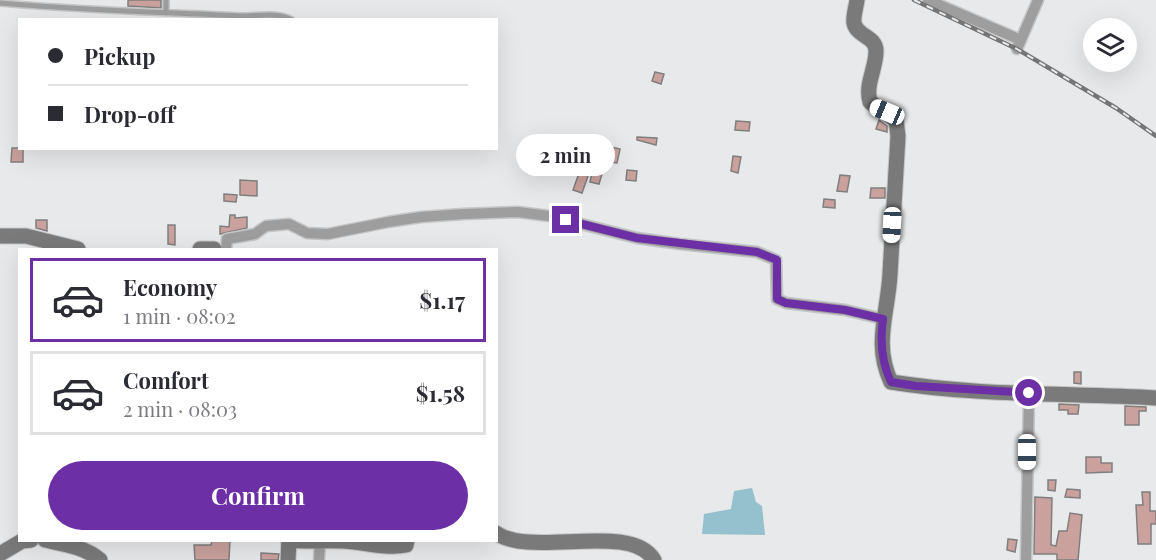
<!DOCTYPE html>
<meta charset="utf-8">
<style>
body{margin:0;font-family:"Playfair Display",serif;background:#f2f2f3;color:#2b2b33;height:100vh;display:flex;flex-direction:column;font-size:22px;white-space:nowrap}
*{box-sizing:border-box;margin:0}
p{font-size:20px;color:#7c7c81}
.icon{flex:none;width:33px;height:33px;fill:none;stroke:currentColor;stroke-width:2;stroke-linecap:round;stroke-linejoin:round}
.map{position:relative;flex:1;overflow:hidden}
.side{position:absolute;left:18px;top:248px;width:480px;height:294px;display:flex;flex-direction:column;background:#fff;border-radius:0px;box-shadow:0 6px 24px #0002}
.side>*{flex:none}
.banner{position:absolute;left:18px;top:18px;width:480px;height:132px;border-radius:0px;box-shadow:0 6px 24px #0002;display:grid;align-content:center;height:132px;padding:0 30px;background:#fff}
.controls{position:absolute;left:1083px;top:18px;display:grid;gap:12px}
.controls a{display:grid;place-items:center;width:54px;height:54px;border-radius:50%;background:#fff;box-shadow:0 6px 24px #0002;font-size:30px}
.end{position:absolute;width:27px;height:27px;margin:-14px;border:8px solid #6c2fa5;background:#fff;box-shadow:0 0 0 3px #fff}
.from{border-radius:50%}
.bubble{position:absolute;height:42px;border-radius:21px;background:#fff;box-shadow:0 6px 24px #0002;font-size:20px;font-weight:700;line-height:42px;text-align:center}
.car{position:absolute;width:18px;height:36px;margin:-18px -9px;border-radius:8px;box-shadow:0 0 4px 2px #0007;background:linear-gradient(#fff 24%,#345 0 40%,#fff 0 76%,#345 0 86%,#fff 0)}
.banner b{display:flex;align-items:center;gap:21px;height:57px;font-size:22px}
.banner b+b{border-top:2px solid #e1e1e2}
.banner i{width:15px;height:15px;background:#2b2b33}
ul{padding:10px 0 0;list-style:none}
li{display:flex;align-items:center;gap:18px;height:84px;margin:0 12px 9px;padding:0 18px;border:3px solid #e1e1e2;border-radius:0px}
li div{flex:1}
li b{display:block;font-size:22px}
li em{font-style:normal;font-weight:700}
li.on{border-color:#6c2fa5}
li>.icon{width:54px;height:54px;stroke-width:1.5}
.primary-button{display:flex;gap:12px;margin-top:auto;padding:12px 30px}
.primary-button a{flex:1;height:69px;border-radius:36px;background:#6c2fa5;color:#fff;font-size:24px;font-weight:700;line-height:69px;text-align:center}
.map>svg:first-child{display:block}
</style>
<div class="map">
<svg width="1156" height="560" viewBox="0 0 1156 560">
<rect width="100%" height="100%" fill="#e8e9ea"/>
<path fill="#95c0cd" d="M752 488 756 502 762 506 765 535 702 534 704 514 731 509 734 491Z"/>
<path fill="#caa19d" stroke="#807f7f" stroke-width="1.5" d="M128 0H161V8L128 6Z
M655 72 664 74 661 84 652 81Z
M879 120 887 126V132L876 129Z
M736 121 750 122 749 131 735 130Z
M637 137 657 138 656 145 637 140Z
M603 145 620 149 617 163 608 162 607 168 604 167 599 184 590 182 596 155 601 156Z
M12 148H23V162H11Z
M733 156 741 157 738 173 731 171Z
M627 170 637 171 636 181 626 180Z
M579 173 588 176 582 193 573 190Z
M840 175 850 176 847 192 837 191Z
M240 180 257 181V196L240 195Z
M871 188H885V198H870Z
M224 194 237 195 236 202 224 201Z
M824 199 835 200V208L823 207Z
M230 215H235V218L247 217V228L220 234V226L229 227Z
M36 220H47V231L36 228Z
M168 225H175V245L168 244Z
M1074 372H1081V384L1074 383Z
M1059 404 1079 405 1078 414H1068V410H1059Z
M1125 406 1146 407V411H1139V425H1125Z
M1086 457H1101V463H1112V472L1086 473Z
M1048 480H1056L1055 491 1048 490Z
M1067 489 1080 490V498L1065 497Z
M1142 492H1150V511H1156V524H1151V544H1138L1136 505H1143Z
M1035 497 1052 498 1051 545 1056 546 1059 531H1067L1070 513 1082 515 1078 560H1057V554H1034Z
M1008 539 1017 540 1015 552 1007 550Z
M212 540H230L229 560H195L194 545H211Z
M261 553 279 554 278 560H261Z"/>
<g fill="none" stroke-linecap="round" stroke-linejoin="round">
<g stroke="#c5c6c7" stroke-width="8">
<path id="lane" d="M0 3C79 10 159 12 238 16 255 17 277 11 292 20
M166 13V0"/>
</g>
<g stroke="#c5c6c7" stroke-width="13">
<path id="street" d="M928 0 1021 40
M1017 49 1038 0
M226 249 227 239 255 234 266 226 289 224 307 233 328 234 388 222 421 217 464 214 518 212 549 216 637 238 680 244 757 252 776 260 777 299 786 303 845 310 883 319
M319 560 320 541
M1026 560 1029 393"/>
</g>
<g stroke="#c5c6c7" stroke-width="17">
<path id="secondary" d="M857 0C856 8 853 16 854 23 857 37 876 36 876 51 876 69 865 84 870 102L896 120 898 136C895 182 893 228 890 274 888 313 873 344 891 382 978 396 1068 393 1156 398
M0 236H26L78 249
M200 249H214
M496 533C531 558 631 521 654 560
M45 540C64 544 85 547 100 560
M290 540C308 542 325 540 343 541 364 542 386 549 406 545L407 540
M0 554 22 541 31 540
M288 560 289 540"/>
</g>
<use href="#lane" stroke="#9e9e9e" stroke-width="5"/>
<use href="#street" stroke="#9e9e9e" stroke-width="10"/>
<use href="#secondary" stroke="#7b7a7a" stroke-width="15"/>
<g stroke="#757576" stroke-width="4.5">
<path id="rail" d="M914 0 1017 49 1116 108 1156 136"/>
</g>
<use href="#rail" stroke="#e8e9ea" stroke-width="2" stroke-dasharray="7" stroke-linecap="butt"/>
</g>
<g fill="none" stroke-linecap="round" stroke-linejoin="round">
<path stroke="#6c2fa5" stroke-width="8" d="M566 220 637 238 757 252 777 260V299L786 303 845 310 883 319C880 340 882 363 891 382L916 386 1029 393"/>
</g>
</svg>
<div class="controls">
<a><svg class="icon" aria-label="layers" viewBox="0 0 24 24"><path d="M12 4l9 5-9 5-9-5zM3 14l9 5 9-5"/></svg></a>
</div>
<i class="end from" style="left:1029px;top:393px"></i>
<i class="end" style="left:566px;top:220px"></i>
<div class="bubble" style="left:516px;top:134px;width:99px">2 min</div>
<i class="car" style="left:887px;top:112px;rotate:293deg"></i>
<i class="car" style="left:892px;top:225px;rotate:183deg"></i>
<i class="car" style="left:1027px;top:452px;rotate:180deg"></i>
<div class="banner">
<b><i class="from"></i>Pickup</b>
<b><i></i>Drop-off</b>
</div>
<section class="side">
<ul>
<li class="on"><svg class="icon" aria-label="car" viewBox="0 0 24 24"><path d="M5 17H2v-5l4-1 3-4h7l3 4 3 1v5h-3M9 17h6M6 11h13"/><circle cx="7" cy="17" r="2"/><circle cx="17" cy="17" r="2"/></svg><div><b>Economy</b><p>1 min · 08:02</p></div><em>$1.17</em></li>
<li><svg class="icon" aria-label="car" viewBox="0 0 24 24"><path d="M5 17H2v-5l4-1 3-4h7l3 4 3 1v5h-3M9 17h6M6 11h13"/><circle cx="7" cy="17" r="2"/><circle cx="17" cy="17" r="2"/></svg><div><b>Comfort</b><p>2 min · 08:03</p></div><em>$1.58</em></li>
</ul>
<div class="primary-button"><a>Confirm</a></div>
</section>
</div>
